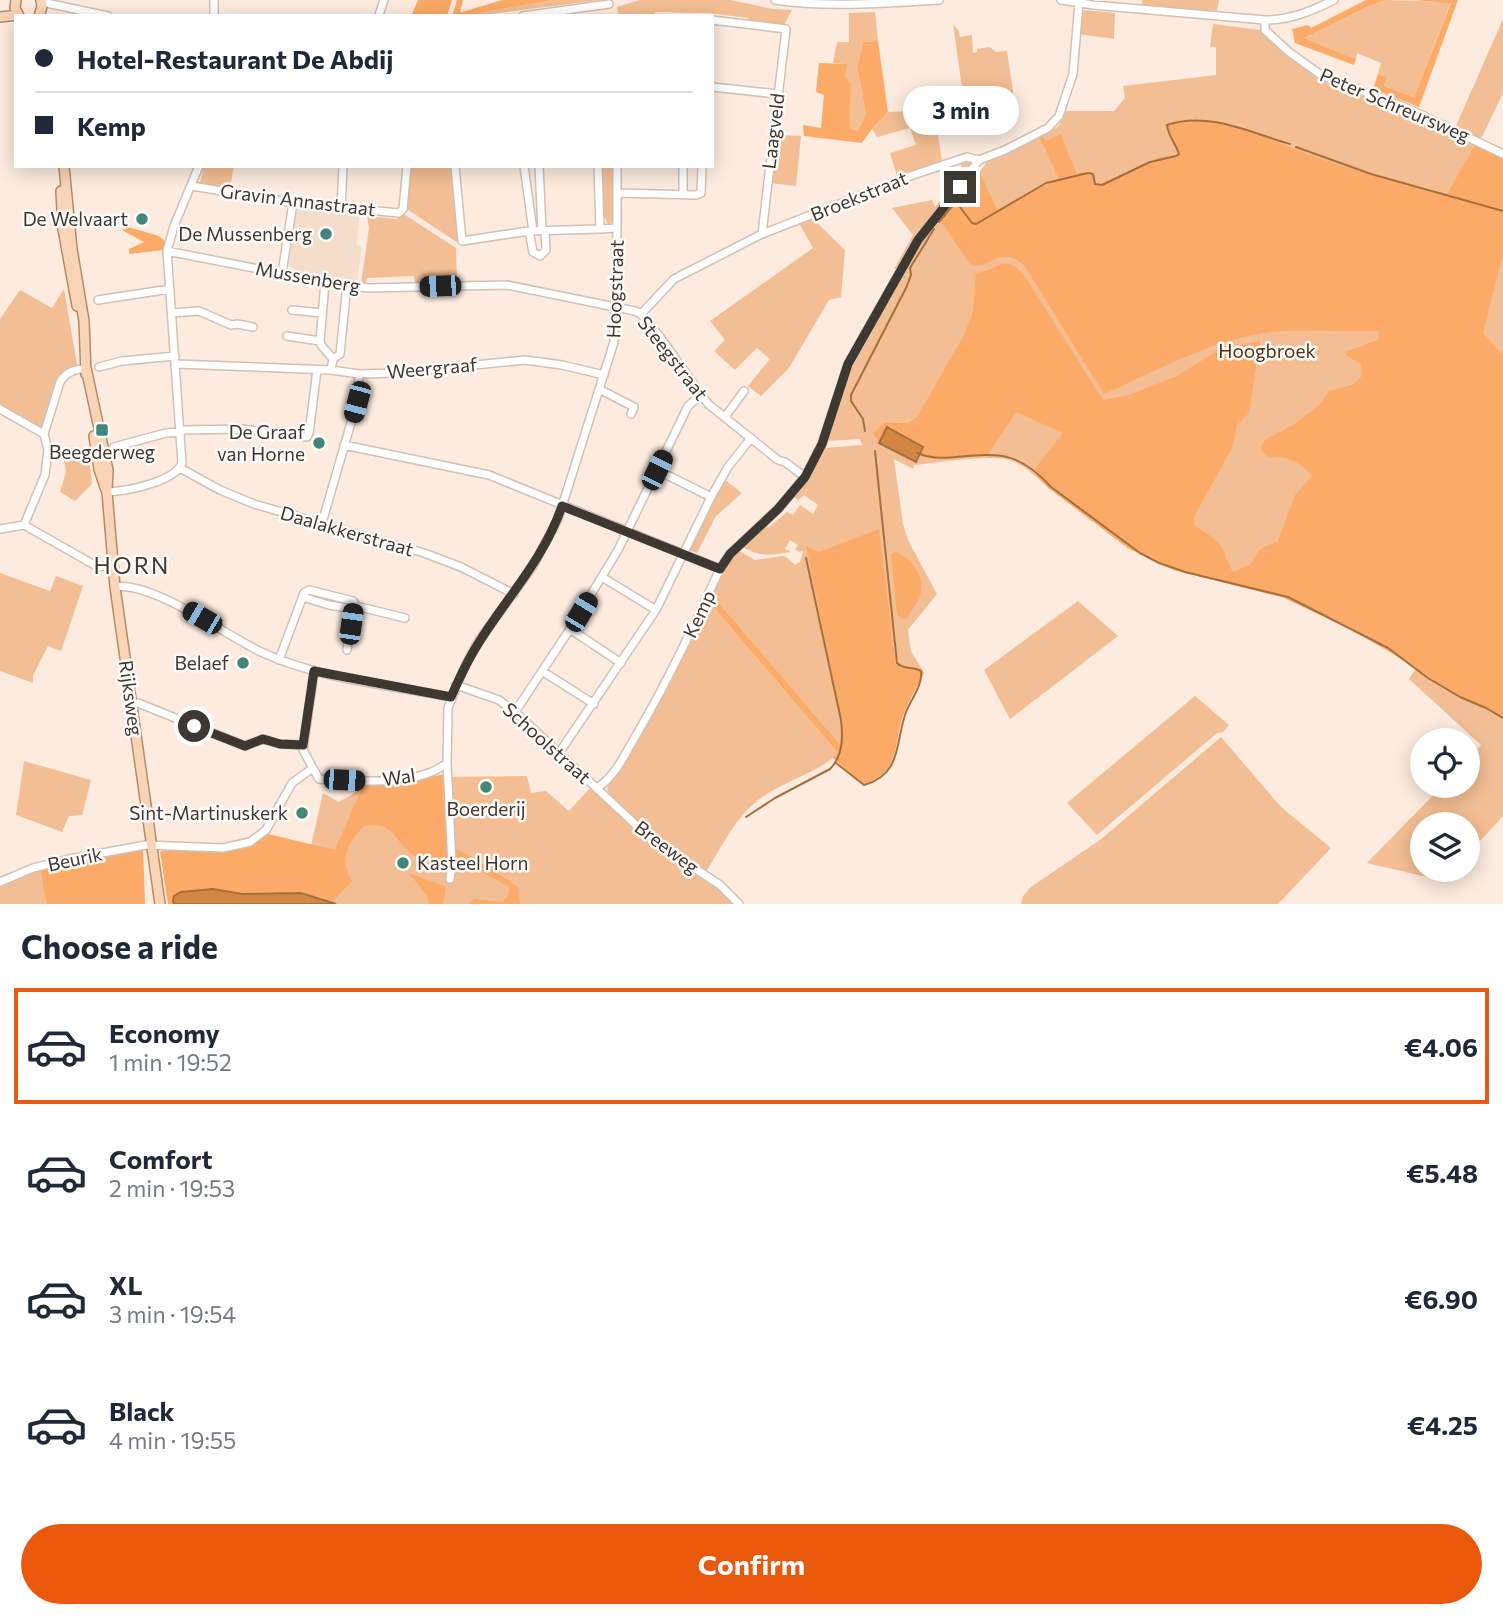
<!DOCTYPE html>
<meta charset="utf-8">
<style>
body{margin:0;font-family:Commissioner,sans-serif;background:#f2f2f3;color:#1f2937;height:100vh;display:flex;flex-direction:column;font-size:26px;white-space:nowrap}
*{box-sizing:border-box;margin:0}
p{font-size:23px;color:#747a83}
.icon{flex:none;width:38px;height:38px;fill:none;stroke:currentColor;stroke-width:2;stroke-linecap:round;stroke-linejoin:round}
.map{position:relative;height:904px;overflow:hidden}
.side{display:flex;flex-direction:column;background:#fff;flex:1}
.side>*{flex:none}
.top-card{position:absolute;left:14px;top:14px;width:700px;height:154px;border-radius:0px;box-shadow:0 4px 18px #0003;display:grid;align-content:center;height:154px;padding:0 21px;background:#fff}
.tools{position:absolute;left:1410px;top:728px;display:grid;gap:14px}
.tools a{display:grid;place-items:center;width:70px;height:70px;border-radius:50%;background:#fff;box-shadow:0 4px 18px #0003;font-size:35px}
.end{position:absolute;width:32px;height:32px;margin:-16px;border:9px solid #3e3833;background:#fff;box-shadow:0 0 0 4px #fff}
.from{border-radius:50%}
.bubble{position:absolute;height:49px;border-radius:24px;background:#fff;box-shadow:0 4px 18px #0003;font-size:23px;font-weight:700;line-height:49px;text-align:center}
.car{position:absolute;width:21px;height:42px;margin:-21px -10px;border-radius:9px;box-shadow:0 0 5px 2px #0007;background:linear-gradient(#222 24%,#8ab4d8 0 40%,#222 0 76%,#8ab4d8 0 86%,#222 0)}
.top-card b{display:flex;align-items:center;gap:24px;height:66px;font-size:26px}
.top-card b+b{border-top:2px solid #e0e1e3}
.top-card i{width:18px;height:18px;background:#1f2937}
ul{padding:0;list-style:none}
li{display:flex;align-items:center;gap:21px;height:116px;margin:0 14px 10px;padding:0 7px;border:4px solid transparent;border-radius:0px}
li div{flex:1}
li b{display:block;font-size:26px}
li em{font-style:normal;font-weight:700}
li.selected{border-color:#ea580c}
li>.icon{width:63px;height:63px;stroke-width:1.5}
h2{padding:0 21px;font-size:32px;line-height:84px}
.primary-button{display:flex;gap:14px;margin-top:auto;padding:14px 21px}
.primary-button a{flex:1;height:80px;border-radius:42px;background:#ea580c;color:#fff;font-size:28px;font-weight:700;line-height:80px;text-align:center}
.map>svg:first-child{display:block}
</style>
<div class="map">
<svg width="1503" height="904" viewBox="0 0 1503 904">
<rect width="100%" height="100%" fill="#fcebde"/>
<path fill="#f5ddcb" d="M299 208 360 215 356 245 362 247 357 282 299 273 289 265 296 212Z"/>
<path fill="#f3be93" d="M553 0H600L476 16 479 13Z
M640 0H730L773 9 792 10 784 25 750 21 748 18 708 13 656 12 653 15 619 16 617 7Z
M1142 0H1219L1217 11 1142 5Z
M1386 0 1451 2 1414 97 1384 86 1387 77 1378 74 1381 63 1357 53 1356 59 1304 38 1369 6Z
M1084 10 1115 13 1114 39 1079 34Z
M875 12 878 41 863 42 857 67 866 114 858 131 850 128 851 85 845 77 846 64 833 63 837 42H849V13Z
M1503 19V93L1481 139 1456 126Z
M953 24 959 31 960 37 972 35 973 53 977 52V49L990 47 996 52 1007 51 1015 105 965 109Z
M1213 24 1260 30 1303 65 1409 110 1503 158V816L1468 854V824H1423V870H1454L1444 881 1367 863 1442 786H1468V758L1481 745 1409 679 1416 668 1350 629 1048 487C1037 478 1026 466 1012 461 991 453 939 463 914 465L913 469 894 459 903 524 908 540 937 594 908 630 911 651 924 673 863 784 833 758C811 775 783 782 761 798 736 816 722 846 706 872L667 848 609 795 607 788C649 729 680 667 709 602L838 753 841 747 712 595 725 567 738 550 755 560 782 556 786 557 795 565 800 562 803 551 799 552 795 549 798 545 790 540 785 549 791 552C769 555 761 558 741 546L765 525 769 527 787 512 793 515 800 505 813 514 818 505 804 495 798 500 794 497 805 483 824 448 862 445 860 439 827 441 847 377 920 244 988 161 1058 127 1066 111H1114L1125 98 1123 86 1216 75V47H1210Z
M934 110 942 161 897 176 890 153 916 145 910 128 877 137 872 129 888 112Z
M776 135 801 136 796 186 770 183Z
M960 161H968L972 167 897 270 894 269 913 235 892 208 932 200 935 207 964 172 960 163 939 170Z
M204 166H234L230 188 200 183Z
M411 166H453L460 239 458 243 407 209Z
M602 166H614V221L608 225 604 215Z
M405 215 456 248 457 282H415L414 276 367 278 365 284H361L369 228 367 216 397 219Z
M812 218 845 250 841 297 829 300 789 368 761 396 748 386 770 359 757 348 735 370 714 351 725 340 710 321 813 248 799 223Z
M64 289 77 365 68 371 43 426 40 427 0 406V319L20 290 52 308Z
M88 450 92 484 75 501 60 492 66 472 64 459 76 458V451Z
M724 479 742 493 716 516 697 553 689 550 688 546Z
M0 573 50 591 56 576 83 586 61 651 48 646 33 675V683L0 671Z
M1078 601 1118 636 1010 719 984 670Z
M1195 696 1229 725 1223 732 1217 733 1097 835 1067 803Z
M1221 737 1281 807 1331 848 1278 904H1021L1023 896 1031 887 1100 840Z
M24 761 91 780 82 815 69 816 62 832 16 815Z
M527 776 531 793 546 791 569 811 591 787 654 846 717 887 735 904H170L311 846 323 793 339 802 361 789 336 852 366 789 442 777Z
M40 869 46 904H0V885Z"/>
<path fill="#fbab67" d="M418 0H452L447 16H411Z
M457 0H463L460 12H462L502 0H553L479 13 476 16H452Z
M1366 0H1386L1369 6 1304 38 1356 59 1354 65 1295 43 1292 29 1308 25 1311 28Z
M1412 0H1458L1419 107 1373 89 1378 74 1387 77 1384 86 1414 97 1451 3Z
M878 41 888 112 872 129 862 143 804 136 803 125 821 128 824 95 816 92 819 63 847 64 845 77 851 84 850 128 858 131 866 114 857 67 863 42Z
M1200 120C1236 122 1264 137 1297 150 1345 169 1397 182 1446 196L1476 143 1503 157V254L1483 333 1503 355V720L1489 710 1460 698 1397 655 1350 629 1285 598 1174 570 1129 549 1047 487 1033 471 1063 433 1016 412 987 456 931 459 919 455 923 446 888 428 879 443 873 433 884 423H908L917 417 964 335 973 312 976 273C997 271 1005 252 1024 275L1103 400 1129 395 1177 376 1220 349 1260 341 1249 413 1237 425 1233 446 1194 517 1195 526C1203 531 1214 537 1220 545 1227 553 1226 565 1234 572L1251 564 1260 549 1278 541 1295 495 1312 476C1305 467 1296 460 1284 458 1272 456 1267 460 1260 448L1266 439 1295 424 1320 404 1329 391 1352 385 1362 376 1361 364 1347 356 1345 352 1378 340 1379 331C1343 333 1307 328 1271 332 1212 339 1157 371 1104 394L1024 265C996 243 992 271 970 264L940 220 979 170 997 210 1032 191 1059 179 1039 136 1042 135 1046 141 1061 134 1076 173 1089 172 1093 175 1096 184 1099 185 1160 157 1179 155 1167 125Z
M128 227 159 236 166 242 164 250 129 254V249L144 242 122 230Z
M879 529 895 662 900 668H921L924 673C917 686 910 699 904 713 893 742 902 773 863 784L833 758 838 753 709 602 712 595 841 746 842 724 806 546 819 552Z
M895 552C911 557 924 575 921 592 920 600 911 610 907 618L901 619 897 614 891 554Z
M445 774 448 872C437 866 423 862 413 855 392 840 397 821 364 826 347 843 339 859 352 881L332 902 319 897 271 892 242 894 230 891 173 901 174 904H168L160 852 164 850C200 851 238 858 268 834L335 850 361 789 369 784 399 783Z
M143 848 145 904H46L40 869Z
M455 849 476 859 518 887 520 904H469L474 899 503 902 508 895 509 887 455 857Z
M409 873 446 887 443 904H429L427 896Z"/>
<path fill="#d38642" stroke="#a66f3e" stroke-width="2" d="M887 427 923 447 916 462 879 443Z
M213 889 242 894 301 893 336 904H174L173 901 174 896 181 892Z"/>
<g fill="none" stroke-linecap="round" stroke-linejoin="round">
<path stroke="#a66f3e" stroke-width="2" d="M1296 147 1371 174 1503 211
M939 222 954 204 957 203 972 223 976 224 1046 183 1088 173 1093 174 1095 184 1102 185 1150 162 1176 156 1179 154C1176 144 1168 136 1167 125 1209 111 1251 133 1290 144
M865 431 863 419 851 401V395L906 288 911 275 910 268 934 229
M917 453C931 459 941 458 956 457 1001 453 1019 452 1051 487L1140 553 1159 563 1185 572 1288 597 1388 648 1428 678 1460 697 1486 708 1503 718
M836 763 864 785C903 774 895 741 906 712 911 699 923 685 921 671 914 666 903 670 897 663L875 451
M746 817 775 798 830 769C843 756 843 737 841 720L806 558"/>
<g stroke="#d1c1b4" stroke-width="10">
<path id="minor" d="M775 0C829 8 885 3 939 0
M1061 0 1093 5 1265 20C1291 20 1311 11 1334 0
M42 2 108 16
M379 15 384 0
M214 16V0
M523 16 609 4
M712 20 786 29 762 234
M1265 20V30L1289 52 1321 75 1409 109 1503 154
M712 87 777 94
M455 166 462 241 529 231 600 229
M524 166 533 231
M539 166 542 230
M598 166 600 229 617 228V166
M192 186 293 203 399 213 403 209 407 166
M617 193 696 195 701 193 702 166
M683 194V166
M341 209 343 166
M529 231 533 252 540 256 546 250 545 230
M167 251 325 282 368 288 507 285 635 311 641 314 660 337 708 404 778 460 785 462 805 477
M282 273 293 203
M325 282 320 341 321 345 333 359 331 370
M98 300 170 289
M292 310 322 313
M172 313 199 311 231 325 237 324 253 327
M641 314 674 279 762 234 913 175 967 157 979 160 1005 150 1048 128 1059 116 1073 74 1079 3
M287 336 320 341
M333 359 340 354 347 285
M176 364 331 370 359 374 395 373 525 360 562 365 604 375
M99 367 122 361 175 356
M599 389 634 407 631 414
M0 409 44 434
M725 417 744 391
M181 430 241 429 307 437 309 433 317 370
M344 445 489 475 720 569
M114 447 166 433 181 432
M180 468 220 490 254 504 424 553 461 567 514 594
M657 470 711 497
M107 492C127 491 175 482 182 463L167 251 174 226 199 166
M322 523 357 402 359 374
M24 525 45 475 48 450 44 434 60 382C67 371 74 370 86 368
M0 529 24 525 98 567 113 565
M602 577 656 610
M115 587C150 580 226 635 259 651 319 679 387 685 451 697
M303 597 329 605 353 609 356 606 405 618
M570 629 621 663
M347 650 353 609
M279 660 304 593 309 590 353 601 356 606
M314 671 303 750 319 779C356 781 417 787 447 763
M542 671 594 704
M456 685 499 700 515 712 652 840 720 885 739 904
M131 704 138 703 245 746 263 739 280 744 303 745
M515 712 570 629 618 550 688 406 701 395
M559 753 656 610 711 497 728 467 751 438
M597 788C616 776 626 752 638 732 669 679 694 625 720 569L730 554 778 509 805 477 822 444 848 364 918 240 979 160
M450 879 452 864 447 763 448 708 464 668 478 642 533 566 558 519 614 342 617 228
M0 882 33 868 69 859 146 845 223 848 250 842 266 830 292 783 313 768"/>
</g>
<g stroke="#b58b68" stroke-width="12">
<path id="major" d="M16 0 15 8 19 16
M39 16 42 7 41 0
M0 17 18 15
M64 166 72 249 84 321 86 374
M61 191 63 229 77 306
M86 368 108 470 107 492 115 587 160 904
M94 436 99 469 106 490"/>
</g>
<use href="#minor" stroke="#fff" stroke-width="7"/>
<use href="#major" stroke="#f9d4b6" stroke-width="9"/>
</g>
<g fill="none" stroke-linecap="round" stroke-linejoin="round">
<path stroke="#3e3833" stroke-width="9" d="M194 726 245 746 263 739 280 744 303 745 314 671 451 697C459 679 467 661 478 644 507 597 544 559 562 506L720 569 730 554 778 509 805 477 822 444 848 364 918 240 960 187"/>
</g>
<g fill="#41867b" stroke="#fefbf8" stroke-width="2.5">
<circle cx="142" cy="219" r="7"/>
<circle cx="326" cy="234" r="7"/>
<rect x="95" y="423" width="14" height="14" rx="3.5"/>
<circle cx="319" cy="443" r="7"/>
<circle cx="243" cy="663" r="7"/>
<circle cx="486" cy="787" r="7"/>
<circle cx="302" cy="813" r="7"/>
<circle cx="403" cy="863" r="7"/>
</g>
<g text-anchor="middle" stroke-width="5" stroke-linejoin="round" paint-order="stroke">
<g font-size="19" fill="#3e3833" stroke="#fefbf8">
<text transform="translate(1395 105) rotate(23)" y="7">Peter Schreursweg</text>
<text transform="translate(773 131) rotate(-83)" y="7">Laagveld</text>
<text transform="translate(859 196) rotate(-22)" y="7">Broekstraat</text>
<text transform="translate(298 200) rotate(7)" y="7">Gravin Annastraat</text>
<text transform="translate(308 277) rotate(10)" y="7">Mussenberg</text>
<text transform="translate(615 289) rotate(-88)" y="7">Hoogstraat</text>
<text transform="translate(673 358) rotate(52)" y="7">Steegstraat</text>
<text transform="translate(432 368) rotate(-5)" y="7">Weergraaf</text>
<text transform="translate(347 531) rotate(16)" y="7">Daalakkerstraat</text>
<text transform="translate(699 614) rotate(-65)" y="7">Kemp</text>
<text transform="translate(131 698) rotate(82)" y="7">Rijksweg</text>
<text transform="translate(547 743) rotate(42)" y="7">Schoolstraat</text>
<text transform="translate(399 777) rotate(-8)" y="7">Wal</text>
<text transform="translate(667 847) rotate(37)" y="7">Breeweg</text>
<text transform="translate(75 859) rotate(-12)" y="7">Beurik</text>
</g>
<g font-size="19" fill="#3e3833" stroke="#fefbf8" text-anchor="end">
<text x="128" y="226">De Welvaart</text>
<text x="312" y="241">De Mussenberg</text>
<text x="305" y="439">De Graaf<tspan x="305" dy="22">van Horne</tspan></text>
<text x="102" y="459" text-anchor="middle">Beegderweg</text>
<text x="229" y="670">Belaef</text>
<text x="486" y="816" text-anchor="middle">Boerderij</text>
<text x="288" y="820">Sint-Martinuskerk</text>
<text x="417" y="870" text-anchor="start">Kasteel Horn</text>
</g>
<g font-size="19" fill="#503014" stroke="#fefbf8">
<text x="1267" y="358">Hoogbroek</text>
</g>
<g font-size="23" letter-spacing="2" fill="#3e3833" stroke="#fefbf8">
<text x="132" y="574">HORN</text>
</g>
</g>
</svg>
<div class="tools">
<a><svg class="icon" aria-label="locate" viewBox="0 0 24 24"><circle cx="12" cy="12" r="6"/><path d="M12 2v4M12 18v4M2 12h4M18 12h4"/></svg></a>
<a><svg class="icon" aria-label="layers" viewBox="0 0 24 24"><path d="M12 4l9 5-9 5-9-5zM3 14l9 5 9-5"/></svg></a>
</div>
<i class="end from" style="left:194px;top:726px"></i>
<i class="end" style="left:960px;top:187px"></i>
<div class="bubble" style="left:903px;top:86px;width:116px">3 min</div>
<i class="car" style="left:440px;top:286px;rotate:268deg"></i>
<i class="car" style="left:357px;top:402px;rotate:195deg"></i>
<i class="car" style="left:657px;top:470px;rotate:26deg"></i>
<i class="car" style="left:581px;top:612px;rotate:31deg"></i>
<i class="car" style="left:202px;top:618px;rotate:300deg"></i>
<i class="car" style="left:351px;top:624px;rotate:8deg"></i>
<i class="car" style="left:344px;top:780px;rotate:93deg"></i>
<div class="top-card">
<b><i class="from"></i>Hotel-Restaurant De Abdij</b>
<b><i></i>Kemp</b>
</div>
</div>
<section class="side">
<h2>Choose a ride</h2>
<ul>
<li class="selected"><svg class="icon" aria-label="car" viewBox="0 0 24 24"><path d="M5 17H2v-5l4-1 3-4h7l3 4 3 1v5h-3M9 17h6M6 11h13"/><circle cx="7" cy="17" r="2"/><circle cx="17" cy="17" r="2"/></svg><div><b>Economy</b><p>1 min · 19:52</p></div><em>€4.06</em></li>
<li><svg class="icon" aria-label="car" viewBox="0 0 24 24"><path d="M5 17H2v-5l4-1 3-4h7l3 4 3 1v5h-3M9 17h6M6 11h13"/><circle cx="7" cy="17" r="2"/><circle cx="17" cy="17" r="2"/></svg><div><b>Comfort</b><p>2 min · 19:53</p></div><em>€5.48</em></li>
<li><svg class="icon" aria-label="car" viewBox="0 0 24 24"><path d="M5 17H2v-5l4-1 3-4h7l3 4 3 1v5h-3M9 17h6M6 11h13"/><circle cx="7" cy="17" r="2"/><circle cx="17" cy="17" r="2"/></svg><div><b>XL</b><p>3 min · 19:54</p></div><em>€6.90</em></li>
<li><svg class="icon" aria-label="car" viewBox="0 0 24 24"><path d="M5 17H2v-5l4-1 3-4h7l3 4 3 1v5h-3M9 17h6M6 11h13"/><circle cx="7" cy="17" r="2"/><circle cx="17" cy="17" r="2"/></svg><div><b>Black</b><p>4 min · 19:55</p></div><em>€4.25</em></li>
</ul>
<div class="primary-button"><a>Confirm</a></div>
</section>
